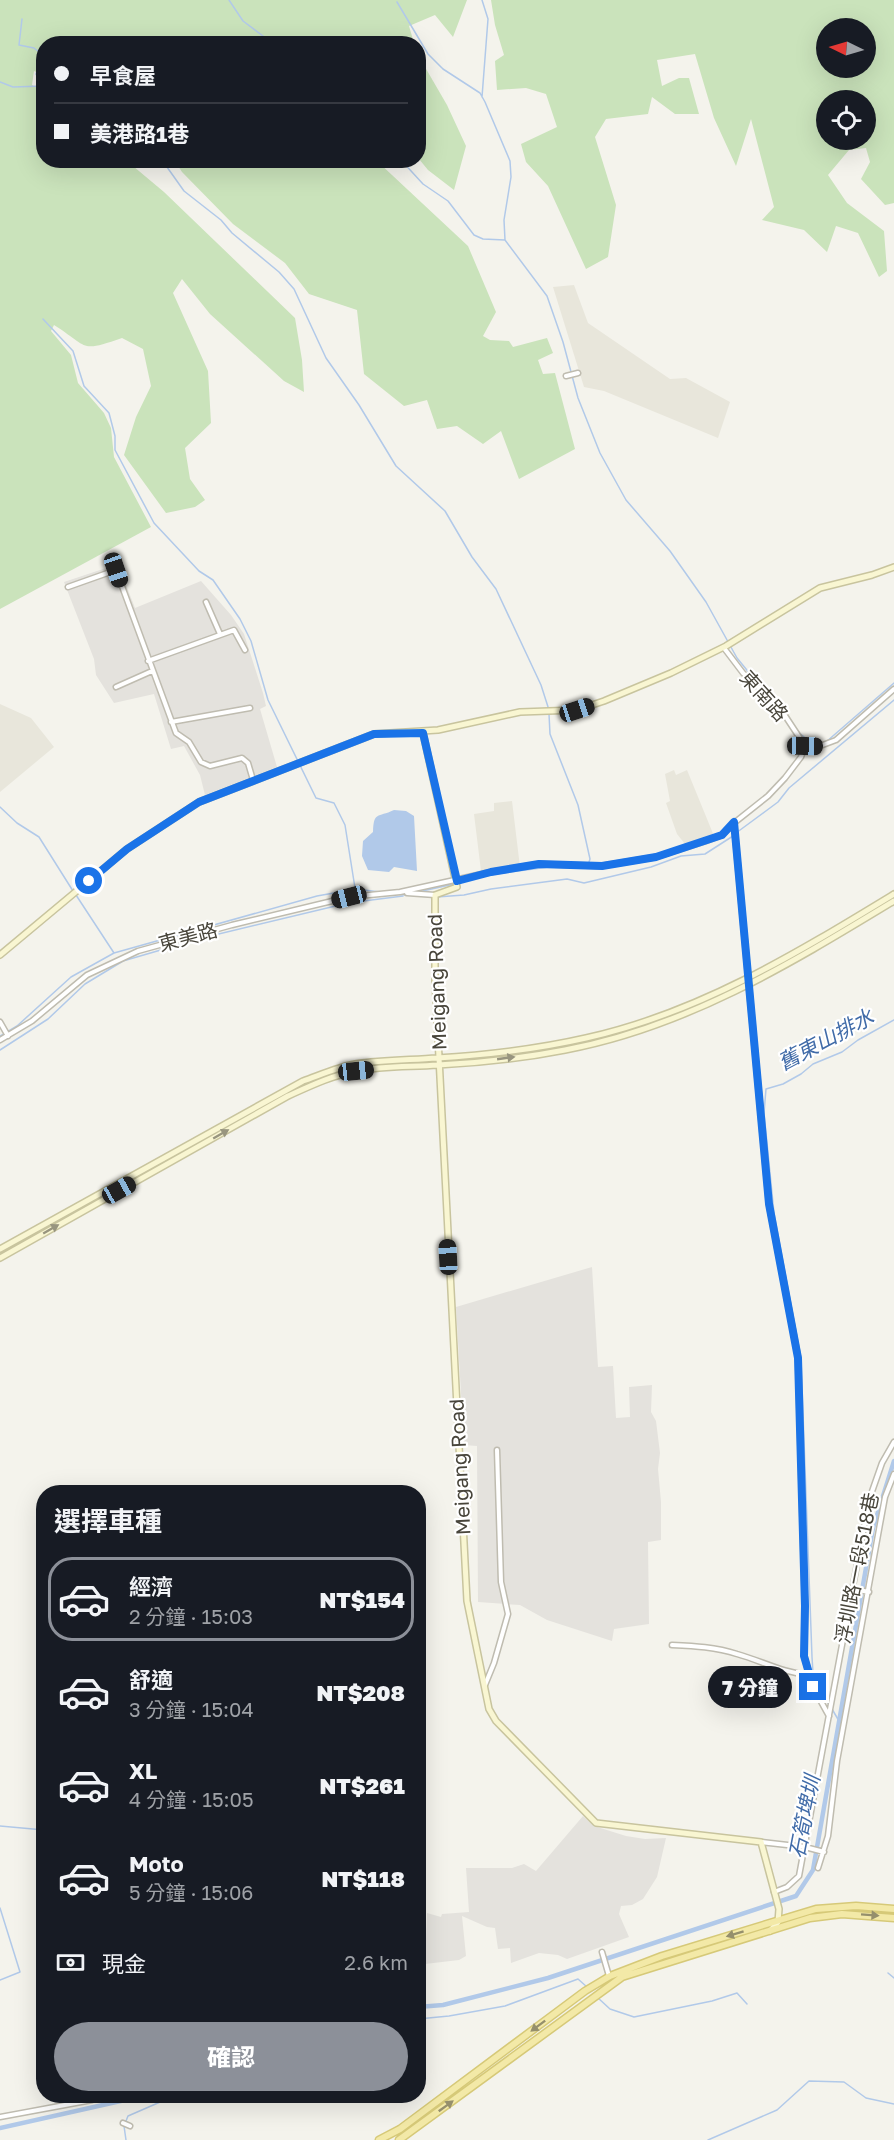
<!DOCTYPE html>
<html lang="zh-TW">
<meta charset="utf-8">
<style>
body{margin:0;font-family:"Golos Text","Noto Sans TC",sans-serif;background:#242831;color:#f1f3f6;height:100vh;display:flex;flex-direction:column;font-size:22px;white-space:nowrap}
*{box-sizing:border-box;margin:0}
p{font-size:20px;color:#9ea1a6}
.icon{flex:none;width:33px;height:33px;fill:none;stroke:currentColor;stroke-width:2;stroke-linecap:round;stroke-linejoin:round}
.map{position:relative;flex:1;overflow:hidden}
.panel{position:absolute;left:36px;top:1485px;width:390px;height:618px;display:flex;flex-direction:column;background:#171b24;border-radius:24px;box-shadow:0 6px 24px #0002}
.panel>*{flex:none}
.guide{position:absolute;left:36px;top:36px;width:390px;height:132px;border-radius:24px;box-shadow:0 6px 24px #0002;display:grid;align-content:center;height:132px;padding:0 18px;background:#171b24}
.needle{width:39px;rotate:275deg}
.fabs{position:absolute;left:816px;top:18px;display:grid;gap:12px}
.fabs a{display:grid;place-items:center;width:60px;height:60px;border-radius:50%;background:#171b24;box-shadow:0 6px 24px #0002;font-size:30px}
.end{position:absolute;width:27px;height:27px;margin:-14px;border:8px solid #1a73e8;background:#fff;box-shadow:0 0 0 3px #fff}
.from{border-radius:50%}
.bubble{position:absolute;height:42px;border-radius:21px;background:#171b24;box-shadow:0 6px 24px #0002;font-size:20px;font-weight:800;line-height:42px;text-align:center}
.car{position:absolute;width:18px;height:36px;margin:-18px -9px;border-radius:8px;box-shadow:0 0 4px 2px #0007;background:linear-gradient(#222 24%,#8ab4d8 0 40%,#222 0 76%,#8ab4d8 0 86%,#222 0)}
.guide b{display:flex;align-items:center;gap:21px;height:57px;font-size:22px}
.guide b+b{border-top:2px solid #363941}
.guide i{width:15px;height:15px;background:#f1f3f6}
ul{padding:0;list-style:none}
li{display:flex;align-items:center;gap:18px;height:84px;margin:0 12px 9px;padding:0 6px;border:3px solid transparent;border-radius:24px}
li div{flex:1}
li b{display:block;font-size:22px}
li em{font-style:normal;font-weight:800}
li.current{border-color:#8c9099}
li>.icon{width:54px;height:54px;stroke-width:1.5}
h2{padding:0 18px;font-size:27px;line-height:72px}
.pay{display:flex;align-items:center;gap:15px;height:66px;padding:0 18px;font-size:22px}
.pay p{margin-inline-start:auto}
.button{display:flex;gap:12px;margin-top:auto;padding:12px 18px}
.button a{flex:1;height:69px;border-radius:36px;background:#8c9099;color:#fff;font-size:24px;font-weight:800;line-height:69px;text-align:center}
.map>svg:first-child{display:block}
</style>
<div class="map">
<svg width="894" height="2140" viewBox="0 0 894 2140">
<rect width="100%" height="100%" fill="#f4f3ec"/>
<path fill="#e8e6db" d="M574 285 588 323 670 379 686 378 730 402 718 438 604 391 584 387 553 287Z
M0 704 31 718 54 747 0 792Z
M674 770 676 775 687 770 714 836 685 844 677 834 666 803 670 801 665 774Z
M512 801 520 867 481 871 474 814 494 811V803Z"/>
<path fill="#e4e2dd" d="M118 564 135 608 201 581 231 615 244 634 263 693 266 706 260 709 277 767 205 795 200 775 184 746 171 749 154 694 114 703 96 675 94 659 64 582Z
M592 1267 598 1367 613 1366 616 1418 630 1417 629 1387 652 1385 651 1412 656 1421 660 1453 658 1469 661 1502V1540L648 1542 649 1624 614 1629 612 1641 547 1620 520 1605 478 1602 477 1446 464 1445 456 1307Z
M583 1816 594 1826 626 1836 645 1839 666 1838 657 1877 643 1899 632 1905 621 1906 619 1914 629 1937 567 1959 558 1955 539 1953 511 1963 510 1948 498 1949 495 1928 487 1927 462 1916 466 1956 459 1960 425 1964 427 1913 441 1917 442 1914 469 1912 466 1868H512L524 1864 536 1871Z"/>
<path fill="#cae3bb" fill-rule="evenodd" d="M0 0H467L453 37 435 15 409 26 414 43 44 44 43 75 34 71 32 85 43 91 44 160 127 161 164 192 295 318 302 360 304 392 284 381 210 314 182 279 173 293 208 371 211 423 185 448 190 479 205 500 195 507 166 513 124 455 136 417 151 386 143 349 122 338C79 353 89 347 54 325L51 331 71 355 78 383 104 413 111 428 114 457 151 527 0 609Z
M491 0H894V203L885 205 861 179 870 162 866 148 849 150 828 175 847 203 884 231 887 271 879 277 858 233 836 226 827 252 804 230 762 220 774 207 751 119 736 166 714 118 695 54 657 60 662 86 679 78H689L699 114H675L652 97 648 114 606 119 595 137 616 205 608 257 586 269 548 186 526 162 521 144 557 127 546 94 526 88 497 90 495 61 504 55 495 25ZM866 28V68H826V28ZM826 100H866V140H826Z
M418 55 447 105 466 146 454 190 428 170 419 159Z
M175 161H377L468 246 496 312 483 336 490 340 509 341 513 347 547 338 553 353 538 360 543 374 555 373 575 449 519 479 501 431 483 444 457 426 437 429 427 400 404 406 364 374 357 310 309 294 285 263 233 224 182 172Z"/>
<path fill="#b1c9e9" d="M394 810 406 811 414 816 417 871 394 867 389 872 368 870 362 856 363 841 373 832C374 811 377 818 394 810Z"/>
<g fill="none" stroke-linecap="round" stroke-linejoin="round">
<path stroke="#b1c9e9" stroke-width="1.5" d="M229 0 243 21 263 36 268 44
M482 0 488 19 482 97
M397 2 428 54 443 69 480 93 485 102 510 161 511 177 504 220 505 240 547 296 563 342 578 398 600 453 626 500 670 551 706 602 737 658 764 691
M22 19 19 45 34 48 39 52 41 60 36 74 43 86
M0 82 13 87 43 86
M162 160 184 191 221 220 232 233 279 272 294 289 326 358 359 405 396 466 445 511 472 557 496 589 541 685 549 710
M401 160 423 184 448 201 474 235 483 239 505 240
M43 319 73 351 84 386 109 413 115 436V450L154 523 199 571 213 580 240 619 251 641 268 700 316 798 334 803 345 825 355 888
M549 714 550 734 578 805 590 859 588 865
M796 730 811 743H822
M826 742 894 683
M0 807 17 823 39 837 73 891
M736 833 778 802 789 788 894 700
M458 882 493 874 549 867H584
M418 892 454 884
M397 894 407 895
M76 895 114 953
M407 895 432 897
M437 897 464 895 491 889 567 879 584 883 651 867 681 856 705 854 733 836
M0 1036 17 1026 71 977 114 953 317 896 356 889 380 892
M0 1050 48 1019 85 984 123 961 202 938 348 903 403 896
M829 1705 813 1673 812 1657 801 1359 774 1213 764 1113 766 1089 783 1084 801 1074 813 1064 842 1052 858 1040 894 1020
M832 1709 839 1721
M0 1826 44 1830
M0 1908 20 1972 0 1980
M888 1973 894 1978
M597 1997 610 2009 634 2017 712 2001 737 1993 747 2004
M418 2019 449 2016 505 2006 578 1979 587 1987
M126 2121 128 2116 174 2096
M124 2126 126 2140
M708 2140 777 2110 809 2081 844 2082 866 2098 894 2104"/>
<path stroke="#b1c9e9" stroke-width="4.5" d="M418 2007 443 2005 548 1978 796 1896 813 1870 873 1528 894 1461
M0 2128 143 2096"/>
<g stroke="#bfbcb0" stroke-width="7">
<path id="street" d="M566 376 578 373
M68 587 116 570 176 733 189 742 201 762 210 766 242 758 248 763 253 780
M206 602 220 634
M724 648 743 673 780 708 805 746
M148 661 234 630 245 650
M116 687 152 671
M171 722 250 708
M805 746H820L836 740 894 689
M734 823 769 1204 798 1357 805 1606 804 1656 813 1687 829 1716
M407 893 435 895
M0 1022 8 1036
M0 1040 32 1021 87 975 138 951 232 925 349 897 400 892 491 872 539 864 601 866 656 857 706 841 722 835 734 823 768 796 785 778 801 757 805 746
M853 1589 869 1592
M672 1645C694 1646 716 1647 737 1654 762 1661 783 1673 809 1675
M485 1685 494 1663 508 1614 501 1582 497 1450
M761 1842 805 1847 824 1852
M818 1868 828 1836 837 1761 880 1524 885 1497 894 1474
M774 1892 787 1887 799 1876 869 1500 882 1463 894 1442
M602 1952 609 1976
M0 2117 92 2100
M123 2123 130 2126"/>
</g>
<g stroke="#c8c49e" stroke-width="8">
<path id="secondary" d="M423 733 457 887 435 895V980L467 1601 489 1709 496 1721 596 1823 761 1842 779 1909 778 1922 770 1931
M0 955 127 849 199 802 374 734 438 730 520 712 577 710 604 701 671 673 726 646 820 588 872 575 894 567
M0 1249 303 1081C320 1075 338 1067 355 1064 382 1060 410 1060 437 1058 486 1055 538 1049 586 1038 699 1013 797 953 894 894
M0 1258 288 1096C310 1086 333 1075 357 1071 383 1066 411 1067 438 1065 480 1063 524 1058 565 1050 687 1027 790 964 894 901"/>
</g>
<g stroke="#d6c978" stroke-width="9">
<path id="primary" d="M379 2140 400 2129 585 1991 610 1976 662 1956 816 1909 856 1906 894 1909
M399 2140 622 1977 810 1918 842 1914 894 1918"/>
</g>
<use href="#street" stroke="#fff" stroke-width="4"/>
<use href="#secondary" stroke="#f9f6d2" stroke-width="5"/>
<use href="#primary" stroke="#f3e9a7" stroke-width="6"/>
</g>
<defs><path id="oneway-solid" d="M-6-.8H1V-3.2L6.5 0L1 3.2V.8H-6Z" transform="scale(1.5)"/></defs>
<g fill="#98957f">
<use href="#oneway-solid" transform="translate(506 1058) rotate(-8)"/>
<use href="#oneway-solid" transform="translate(221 1134) rotate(-30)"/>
<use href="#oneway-solid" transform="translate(51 1229) rotate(-30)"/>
</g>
<g fill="#958f6c">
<use href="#oneway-solid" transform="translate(870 1915) rotate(4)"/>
<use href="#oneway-solid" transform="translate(735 1934) rotate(163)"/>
<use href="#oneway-solid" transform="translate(538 2026) rotate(143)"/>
<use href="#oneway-solid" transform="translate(446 2106) rotate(-36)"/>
</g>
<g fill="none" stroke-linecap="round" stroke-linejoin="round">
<path stroke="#1a73e8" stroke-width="8" d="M89 881 127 849 199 802 374 734 423 733 457 881 491 872 539 864 602 866 656 857 722 835 734 822 769 1204 798 1358 805 1606 804 1656 813 1687"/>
</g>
<g text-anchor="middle" stroke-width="4.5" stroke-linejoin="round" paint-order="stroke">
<g font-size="20" fill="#48453b" stroke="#fff">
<text transform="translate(764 696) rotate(48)" y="7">東南路</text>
<text transform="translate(188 937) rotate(-15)" y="7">東美路</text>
<text transform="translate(437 982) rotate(-92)" y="7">Meigang Road</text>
<text transform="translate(460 1467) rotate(-93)" y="7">Meigang Road</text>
<text transform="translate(857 1568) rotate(-79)" y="7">浮圳路一段518巷</text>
</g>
<g font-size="21" font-style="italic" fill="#406ba8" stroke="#fff">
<text transform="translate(826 1040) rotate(-28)" y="7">舊東山排水</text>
<text transform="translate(805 1817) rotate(-79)" y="7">石筍埤圳</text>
</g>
</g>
</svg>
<div class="fabs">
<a><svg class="needle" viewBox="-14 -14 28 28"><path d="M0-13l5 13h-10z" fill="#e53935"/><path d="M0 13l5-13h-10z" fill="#9ea1a6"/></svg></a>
<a><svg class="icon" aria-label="locate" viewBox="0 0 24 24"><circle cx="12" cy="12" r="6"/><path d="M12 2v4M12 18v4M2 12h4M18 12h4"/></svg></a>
</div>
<i class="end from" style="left:89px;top:881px"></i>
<i class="end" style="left:813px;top:1687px"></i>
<div class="bubble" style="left:708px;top:1666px;width:84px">7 分鐘</div>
<i class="car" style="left:116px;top:570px;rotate:161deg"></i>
<i class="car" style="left:577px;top:710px;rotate:72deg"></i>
<i class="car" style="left:805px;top:746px;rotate:91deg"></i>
<i class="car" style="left:349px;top:897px;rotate:256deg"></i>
<i class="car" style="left:356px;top:1071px;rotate:84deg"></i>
<i class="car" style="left:119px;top:1190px;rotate:61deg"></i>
<i class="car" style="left:448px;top:1257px;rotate:357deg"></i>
<div class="guide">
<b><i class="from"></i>早食屋</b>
<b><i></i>美港路1巷</b>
</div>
<section class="panel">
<h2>選擇車種</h2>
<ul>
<li class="current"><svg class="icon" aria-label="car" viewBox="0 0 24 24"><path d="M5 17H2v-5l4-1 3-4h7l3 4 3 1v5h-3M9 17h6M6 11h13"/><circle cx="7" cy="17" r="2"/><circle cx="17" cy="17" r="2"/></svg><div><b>經濟</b><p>2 分鐘 · 15:03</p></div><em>NT$154</em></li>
<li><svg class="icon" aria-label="car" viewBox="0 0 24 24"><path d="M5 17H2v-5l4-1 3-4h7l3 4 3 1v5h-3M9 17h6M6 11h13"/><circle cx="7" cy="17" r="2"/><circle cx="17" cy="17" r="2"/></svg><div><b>舒適</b><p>3 分鐘 · 15:04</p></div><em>NT$208</em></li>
<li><svg class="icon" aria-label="car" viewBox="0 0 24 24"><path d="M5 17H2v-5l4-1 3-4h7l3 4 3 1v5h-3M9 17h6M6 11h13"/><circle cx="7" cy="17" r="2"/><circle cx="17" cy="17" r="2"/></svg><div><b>XL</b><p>4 分鐘 · 15:05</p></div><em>NT$261</em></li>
<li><svg class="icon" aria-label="car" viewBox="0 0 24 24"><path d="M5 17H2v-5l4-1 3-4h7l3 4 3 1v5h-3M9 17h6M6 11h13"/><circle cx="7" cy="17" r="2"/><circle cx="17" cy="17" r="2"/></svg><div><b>Moto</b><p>5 分鐘 · 15:06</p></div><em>NT$118</em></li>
</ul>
<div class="pay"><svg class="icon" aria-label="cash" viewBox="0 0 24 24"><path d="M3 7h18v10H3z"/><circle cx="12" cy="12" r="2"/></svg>現金<p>2.6 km</p></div>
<div class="button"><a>確認</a></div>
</section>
</div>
